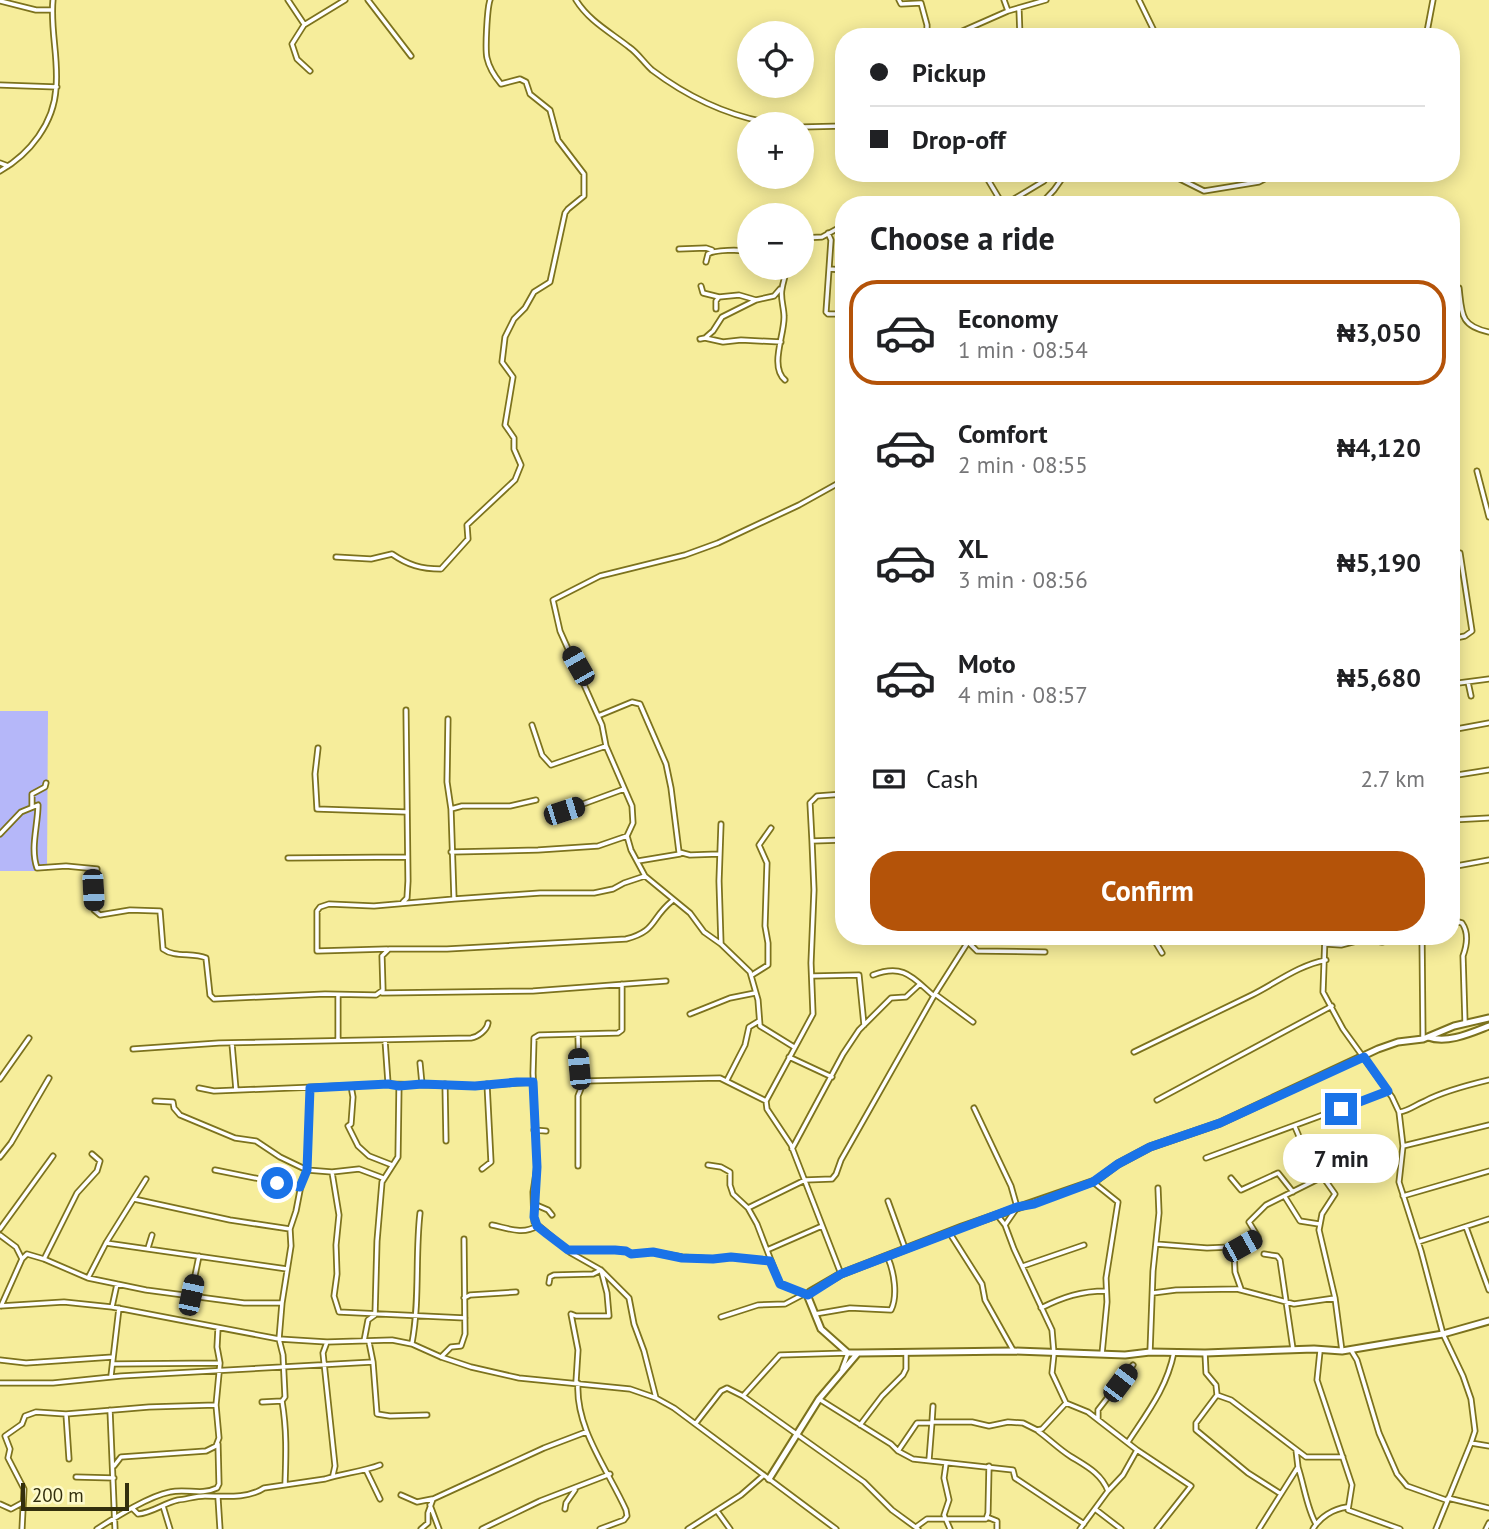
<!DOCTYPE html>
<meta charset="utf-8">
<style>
body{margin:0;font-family:"PT Sans",sans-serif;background:#f6f6f6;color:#202124;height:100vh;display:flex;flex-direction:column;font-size:26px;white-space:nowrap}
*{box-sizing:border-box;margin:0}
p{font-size:23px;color:#757577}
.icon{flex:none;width:38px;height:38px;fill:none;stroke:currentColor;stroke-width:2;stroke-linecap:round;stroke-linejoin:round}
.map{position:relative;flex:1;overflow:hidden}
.details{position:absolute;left:835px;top:196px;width:625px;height:749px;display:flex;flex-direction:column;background:#fff;border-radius:28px;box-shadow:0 4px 18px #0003}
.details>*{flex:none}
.guide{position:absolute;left:835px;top:28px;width:625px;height:154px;border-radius:28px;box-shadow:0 4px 18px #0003;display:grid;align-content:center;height:154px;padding:0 35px;background:#fff}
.buttons{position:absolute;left:737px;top:21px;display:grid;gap:14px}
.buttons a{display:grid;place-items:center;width:77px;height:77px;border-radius:50%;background:#fff;box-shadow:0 4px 18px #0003;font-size:35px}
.scale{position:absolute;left:21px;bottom:18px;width:108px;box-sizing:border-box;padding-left:7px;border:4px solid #332f0d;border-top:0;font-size:19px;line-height:24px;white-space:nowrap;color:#332f0d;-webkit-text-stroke:5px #fefaca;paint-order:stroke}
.end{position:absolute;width:32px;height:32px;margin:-16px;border:9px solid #1a73e8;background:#fff;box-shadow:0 0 0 4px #fff}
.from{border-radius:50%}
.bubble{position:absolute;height:49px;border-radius:24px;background:#fff;box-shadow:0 4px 18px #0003;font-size:23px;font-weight:700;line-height:49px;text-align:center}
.car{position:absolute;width:21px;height:42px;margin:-21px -10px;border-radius:9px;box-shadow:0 0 5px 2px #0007;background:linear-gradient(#222 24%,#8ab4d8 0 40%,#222 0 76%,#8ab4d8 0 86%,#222 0)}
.guide b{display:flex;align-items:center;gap:24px;height:66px;font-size:26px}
.guide b+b{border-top:2px solid #e0e0e0}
.guide i{width:18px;height:18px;background:#202124}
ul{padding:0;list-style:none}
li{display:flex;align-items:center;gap:21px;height:105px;margin:0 14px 10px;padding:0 21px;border:4px solid transparent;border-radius:28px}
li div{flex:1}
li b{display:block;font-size:26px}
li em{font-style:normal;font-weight:700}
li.on{border-color:#b45309}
li>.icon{width:63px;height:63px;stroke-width:1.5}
h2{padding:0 35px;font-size:32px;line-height:84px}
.pay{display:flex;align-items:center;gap:18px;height:77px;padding:0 35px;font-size:26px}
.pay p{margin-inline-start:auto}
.button{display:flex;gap:14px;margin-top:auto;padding:14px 35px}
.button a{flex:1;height:80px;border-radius:28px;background:#b45309;color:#fff;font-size:28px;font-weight:700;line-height:80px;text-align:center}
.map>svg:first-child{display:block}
</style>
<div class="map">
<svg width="1489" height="1529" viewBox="0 0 1489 1529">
<rect width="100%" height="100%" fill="#f6ed9b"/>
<path fill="#b5b7f9" d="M0 711H48L47 871H0Z"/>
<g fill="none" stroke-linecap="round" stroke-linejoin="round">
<g stroke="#7c721d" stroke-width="7">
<path id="street" d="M288 0 304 24
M368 0 411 56
M576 0C589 21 610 32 629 47 638 53 644 63 652 70 689 98 730 117 776 124
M899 0 901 4 921 3 927 25V37
M1004 0 1008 11
M1139 0 1157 37
M0 1 36 10H52
M1019 9 1020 37
M949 37 1008 11 1046 0
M1426 37 1433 0
M310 71 297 59 292 44 304 25 345 0
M0 85 57 87
M802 127 844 126
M0 163 8 166
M0 171C30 154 54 123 56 88 59 59 50 29 53 0
M984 173 1003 205
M1168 173 1204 191 1259 182 1276 173
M1004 205 1044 181 1048 173
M1040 205 1054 190 1066 173
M828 233 831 240 826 312 828 314H844
M802 238 822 237 844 225
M679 249 706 248 712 250
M706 262 708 254C714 250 741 249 749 252
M829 269 844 270
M701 286 703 293 719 297
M1459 288C1462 314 1460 326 1489 332
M716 309V301L719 297 739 295 756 300
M705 338 713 331 722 317 756 300 774 296 780 289
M700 339 705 338 723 342 741 340 781 342
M785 380C769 366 785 334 784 316 784 308 780 297 782 289 783 281 786 276 786 268
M1477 471 1489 517
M336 557 371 559 392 554C408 565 421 569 441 569L468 539 467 525 515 480 521 465 514 449V438L505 425 513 377 502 362 505 337 514 319 525 308 534 292 550 282 565 213 568 209 584 196V174L558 140 550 110 530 94 526 82 520 79 501 84C496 78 489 67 487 58 485 50 487 9 490 0
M1451 639 1465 636 1472 631 1460 553
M1468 682 1471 696
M1451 684 1489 679
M598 716 632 702 640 704 666 764 671 788 679 852 690 855 719 854
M448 719 447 782 451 809
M532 725 542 755 551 765 606 746
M1451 730 1489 723
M318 748 315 774 317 809 406 812
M1451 776 1489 770
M844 794 817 796 810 803 812 841 844 840
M536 800 510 806H462L451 809 454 899 540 893H594L613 889 624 883 645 876
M32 807V794L45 787 46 783
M564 811 624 789
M1451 820 1489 818
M0 834 21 812 38 805C38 825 30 848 37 868L66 866 97 869 93 890 94 910 100 915 130 910 160 911 163 949C175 958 193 952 206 958L210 995 214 999 325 994 376 995 383 990 382 956 389 949H447L626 939C657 931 650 919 672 901
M812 841 814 890 811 963 813 1014 766 1101 767 1109 791 1145 841 1274
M451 852 538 850 598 846 627 836
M288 858 406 857
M638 861 680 854
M1451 867 1489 860
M403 902 407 898 408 881 406 710
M1451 920 1462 923C1469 933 1467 945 1463 956L1465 1022
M1325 936 1323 992 1343 1029 1392 1097 1399 1112 1403 1146 1399 1182 1421 1251 1443 1334 1463 1376 1471 1399 1475 1431 1471 1443 1436 1529
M1422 936 1423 1039
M968 942 977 951 1045 952
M721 944 719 881 721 824
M1325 944 1341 945 1364 939 1382 942 1407 936
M387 949 317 951V911L320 907 329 904 374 906 454 899
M1162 953 1156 943 1157 939 1163 936
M752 975 768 965V943L765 926 767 863 759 845 771 828
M873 975C904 963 913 978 934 996
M813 976 859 975 864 1025
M622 984V1030L618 1033 539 1035 534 1038 533 1073 537 1167 533 1192 534 1222 571 1253 601 1270 629 1298 634 1324 644 1351 656 1398
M382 993 533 991 666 981
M935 994 968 942 976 936
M338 996V1039
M690 1014 730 998 755 993
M578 1035 579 1076 582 1081H584
M385 1040 388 1083
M232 1044 236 1090
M794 1047 760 1026 758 1000 750 972 721 944 704 932 690 913 645 876 631 850 627 836 633 823 632 806 606 746 602 725 560 631 553 600 600 576 685 555 718 543 799 505 844 480
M133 1049 219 1043 471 1038C478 1037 487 1030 488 1023
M1134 1052C1173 1033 1213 1014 1252 995 1276 983 1299 965 1326 960
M789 1057 832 1077
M420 1063 422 1084
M0 1079 29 1038
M727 1080 745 1045 749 1027 759 1021
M584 1081 720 1078 766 1101
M445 1084 446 1141
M351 1086 353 1097 351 1124 348 1126 358 1146 369 1156 392 1165
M199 1088 214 1091 388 1084 475 1086 533 1082
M1157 1100 1332 1006
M155 1101 173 1102 174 1108 180 1115 235 1138 256 1141 280 1157 307 1170 332 1172 359 1169 383 1178
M974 1108 1011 1186 1017 1207
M1400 1112C1410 1110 1415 1105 1425 1101 1444 1091 1468 1085 1489 1080
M1295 1127 1306 1153 1335 1194 1322 1214 1319 1230 1335 1298 1342 1351
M534 1130 546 1131
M1403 1146 1489 1125
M792 1149 843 1054 859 1030 891 998 906 997 920 984
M0 1157 11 1143 49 1078
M1206 1158 1388 1091
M708 1165 721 1167 730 1172V1185L733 1194 748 1208 757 1224 780 1284 809 1295
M578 1166V1096L584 1081
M482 1169 491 1162 487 1084
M215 1170 300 1187
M332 1172 339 1215 336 1245 337 1274 334 1296 339 1312 465 1318
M1231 1178 1241 1190 1278 1173 1293 1192
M146 1179 106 1243 88 1278 146 1290 244 1303H282
M1093 1182 1118 1202 1106 1278 1107 1302 1102 1354
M1403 1196 1489 1171
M1285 1197 1300 1221 1319 1224
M134 1199 230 1220 290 1229
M888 1201 905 1248
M534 1204 548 1210 552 1215
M748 1208 805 1180 832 1179 836 1174 841 1160 935 994 973 1022
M998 1216 1005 1225 1014 1249 1052 1330 1054 1354 1052 1373 1066 1403 1088 1412 1137 1450 1123 1475 1108 1491
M492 1225C507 1228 523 1235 537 1226
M1005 1225 1016 1209
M1466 1227 1489 1290
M0 1229 53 1156
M949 1232 982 1284 985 1300 1013 1350
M0 1235 16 1247 22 1259 1 1306
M1418 1242 1489 1219
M106 1243 287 1269
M1156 1244 1207 1248 1231 1247 1234 1250 1235 1272 1241 1289
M148 1248 152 1235
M568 1250H615L626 1251 631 1254 652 1252 682 1257 713 1259 731 1257 770 1261
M767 1250 822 1226
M1234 1250 1258 1237 1249 1222 1266 1205 1324 1176
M1264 1254 1277 1256 1280 1260 1293 1349
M23 1258 27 1254 44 1259 88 1278
M44 1259 77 1193 97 1171 100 1161 92 1154
M1023 1266 1084 1245
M549 1283 550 1277 554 1275 593 1274 601 1270 607 1293 609 1316H576L571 1314 578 1350 576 1382
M1153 1293 1176 1290 1237 1289 1294 1304 1335 1298
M191 1295 199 1256
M464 1298 470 1295 516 1292
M0 1306 64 1302 112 1307 279 1339 327 1342 392 1340 412 1344 441 1357 471 1367 519 1378 630 1389 656 1398 674 1408 836 1529
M112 1307 117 1284
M1041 1308C1063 1297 1081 1291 1106 1291
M815 1314 850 1308 891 1310C898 1296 894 1272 888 1258
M721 1317 758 1305 785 1304 804 1294
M364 1341 368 1320 375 1315 377 1241 382 1182 398 1157 399 1086
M327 1342 323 1353 335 1466 333 1475
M369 1342 373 1362 377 1414 390 1416 427 1415
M412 1343C420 1300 415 1257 420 1213
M1351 1350 1357 1360 1379 1433 1397 1474 1407 1486 1446 1500
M1320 1351 1317 1380 1352 1485 1348 1510 1400 1529
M1150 1352 1153 1271 1159 1213 1158 1188
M1205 1353 1206 1373 1216 1385 1217 1395 1231 1400 1306 1457H1343
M441 1357 451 1347 461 1346 465 1334 464 1239
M0 1360 26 1363 113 1357
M113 1364 219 1363
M111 1376 119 1308
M0 1383H53L121 1376 373 1362
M578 1383C575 1428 608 1470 626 1510L627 1516 624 1520 600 1529
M1217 1395 1196 1423V1430L1248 1473 1281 1494
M743 1396 780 1355 848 1353 842 1369
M819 1399 891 1444 898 1451 913 1459 1013 1470 1015 1478 1084 1524
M262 1402 282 1401
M110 1410 115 1529
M66 1414 69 1459
M1098 1419V1410L1133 1365
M932 1422 933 1406
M696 1423 721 1391 727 1388 743 1396 864 1482 892 1510 918 1529
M860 1425 882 1396 903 1375 906 1369V1352
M1038 1431C1049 1439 1059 1449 1070 1456 1086 1466 1101 1473 1108 1491L1080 1529
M1128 1442C1147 1413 1167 1388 1174 1352
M1471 1443 1489 1446
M1137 1450 1191 1486 1157 1529
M898 1451 917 1423H931
M929 1460 932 1422H972L989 1426 1008 1422 1023 1423 1037 1430 1042 1429 1066 1403
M946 1464 944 1478 949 1500 944 1515 950 1529
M114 1466 121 1457 206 1451 216 1446 219 1438 216 1405 220 1363 217 1347 218 1328
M1298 1467C1304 1485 1307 1509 1316 1524
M366 1470 380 1499
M76 1477 114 1478
M285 1484C286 1456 287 1430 282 1401L285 1397 283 1355 279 1339 282 1303 291 1246 290 1229 296 1211 302 1180 307 1170 310 1088
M401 1495 417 1502 432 1499
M218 1498 220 1529
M1448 1498 1489 1508
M0 1504 11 1509 22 1503
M430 1505 439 1529
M163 1506 170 1529
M132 1508 138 1514C152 1513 164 1503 178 1500 187 1499 196 1496 205 1496 223 1496 248 1499 264 1488L325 1479C343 1473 362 1472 380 1465
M565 1509 566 1503 575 1490
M1095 1509 1121 1529
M717 1511 730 1529
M987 1517 997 1521V1529
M916 1527 927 1519H986L988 1513 989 1466
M22 1529 24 1489 8 1458 10 1449 5 1436 22 1424 25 1416 36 1412 66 1414 149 1407 216 1405
M97 1529C116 1517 149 1496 170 1492 187 1488 200 1496 217 1488L219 1484 218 1444
M421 1529 428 1523V1513L433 1499 544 1448 586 1432
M482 1529 540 1501 610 1474
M688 1529 741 1495 764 1475
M1259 1529 1298 1467 1296 1450
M1313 1529C1320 1517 1333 1509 1347 1507
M1486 1529 1489 1523"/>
</g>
<g stroke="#7c721d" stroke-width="9">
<path id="secondary" d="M1428 1037C1447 1044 1471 1033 1489 1026
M858 1353H848L821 1329 808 1297 810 1292 841 1274 962 1227 1095 1181 1118 1164 1150 1147 1220 1123 1378 1049 1398 1042 1423 1039 1454 1026 1489 1018
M769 1479 819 1399 858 1353 1013 1351 1125 1355 1150 1352 1205 1353 1314 1349 1342 1351 1443 1334 1489 1321"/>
</g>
<use href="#street" stroke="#fff" stroke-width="3.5"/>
<use href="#secondary" stroke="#fff" stroke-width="5"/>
</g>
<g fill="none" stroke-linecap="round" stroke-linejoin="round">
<path stroke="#1a73e8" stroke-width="9" d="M277 1183 300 1187 307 1170 310 1088 388 1084 399 1086 422 1084 475 1086 517 1082H533L537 1167 534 1217 537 1226 547 1234 568 1250H615L626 1251 631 1254 653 1252 682 1258 713 1259 731 1257 770 1261 780 1284 808 1295 841 1274 1017 1207 1034 1204 1093 1182 1118 1164 1150 1147 1220 1123 1364 1057 1388 1091 1341 1109"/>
</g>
</svg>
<div class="buttons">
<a><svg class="icon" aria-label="locate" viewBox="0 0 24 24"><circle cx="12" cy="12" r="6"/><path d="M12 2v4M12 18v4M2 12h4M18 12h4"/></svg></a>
<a>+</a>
<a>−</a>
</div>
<div class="scale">200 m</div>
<i class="end from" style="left:277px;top:1183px"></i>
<i class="end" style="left:1341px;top:1109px"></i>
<div class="bubble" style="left:1283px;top:1134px;width:116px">7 min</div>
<i class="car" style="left:578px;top:666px;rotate:330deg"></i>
<i class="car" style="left:564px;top:811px;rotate:72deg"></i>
<i class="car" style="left:93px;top:890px;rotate:177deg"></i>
<i class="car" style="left:579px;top:1069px;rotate:355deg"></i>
<i class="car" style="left:1242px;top:1246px;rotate:61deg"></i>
<i class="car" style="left:191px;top:1295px;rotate:12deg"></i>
<i class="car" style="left:1120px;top:1383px;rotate:37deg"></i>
<div class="guide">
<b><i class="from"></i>Pickup</b>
<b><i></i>Drop-off</b>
</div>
<section class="details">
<h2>Choose a ride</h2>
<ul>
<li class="on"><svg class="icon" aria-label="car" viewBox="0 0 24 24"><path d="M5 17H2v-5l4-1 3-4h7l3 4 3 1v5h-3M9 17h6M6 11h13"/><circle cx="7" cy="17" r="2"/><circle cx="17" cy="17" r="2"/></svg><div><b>Economy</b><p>1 min · 08:54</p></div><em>₦3,050</em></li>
<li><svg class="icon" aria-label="car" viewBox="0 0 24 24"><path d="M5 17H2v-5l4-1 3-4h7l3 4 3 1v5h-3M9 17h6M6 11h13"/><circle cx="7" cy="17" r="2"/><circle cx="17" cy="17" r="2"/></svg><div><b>Comfort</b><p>2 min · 08:55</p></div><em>₦4,120</em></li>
<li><svg class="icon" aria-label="car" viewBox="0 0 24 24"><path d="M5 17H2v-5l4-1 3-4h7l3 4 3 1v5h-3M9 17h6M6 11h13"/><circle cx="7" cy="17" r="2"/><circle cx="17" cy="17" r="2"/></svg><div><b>XL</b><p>3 min · 08:56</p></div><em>₦5,190</em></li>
<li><svg class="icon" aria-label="car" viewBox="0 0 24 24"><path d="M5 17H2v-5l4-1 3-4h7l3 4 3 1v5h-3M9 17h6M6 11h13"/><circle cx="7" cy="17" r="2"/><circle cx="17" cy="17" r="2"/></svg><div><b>Moto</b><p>4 min · 08:57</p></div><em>₦5,680</em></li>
</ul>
<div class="pay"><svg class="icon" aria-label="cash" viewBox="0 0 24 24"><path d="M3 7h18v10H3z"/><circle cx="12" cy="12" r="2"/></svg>Cash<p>2.7 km</p></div>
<div class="button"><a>Confirm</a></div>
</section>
</div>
